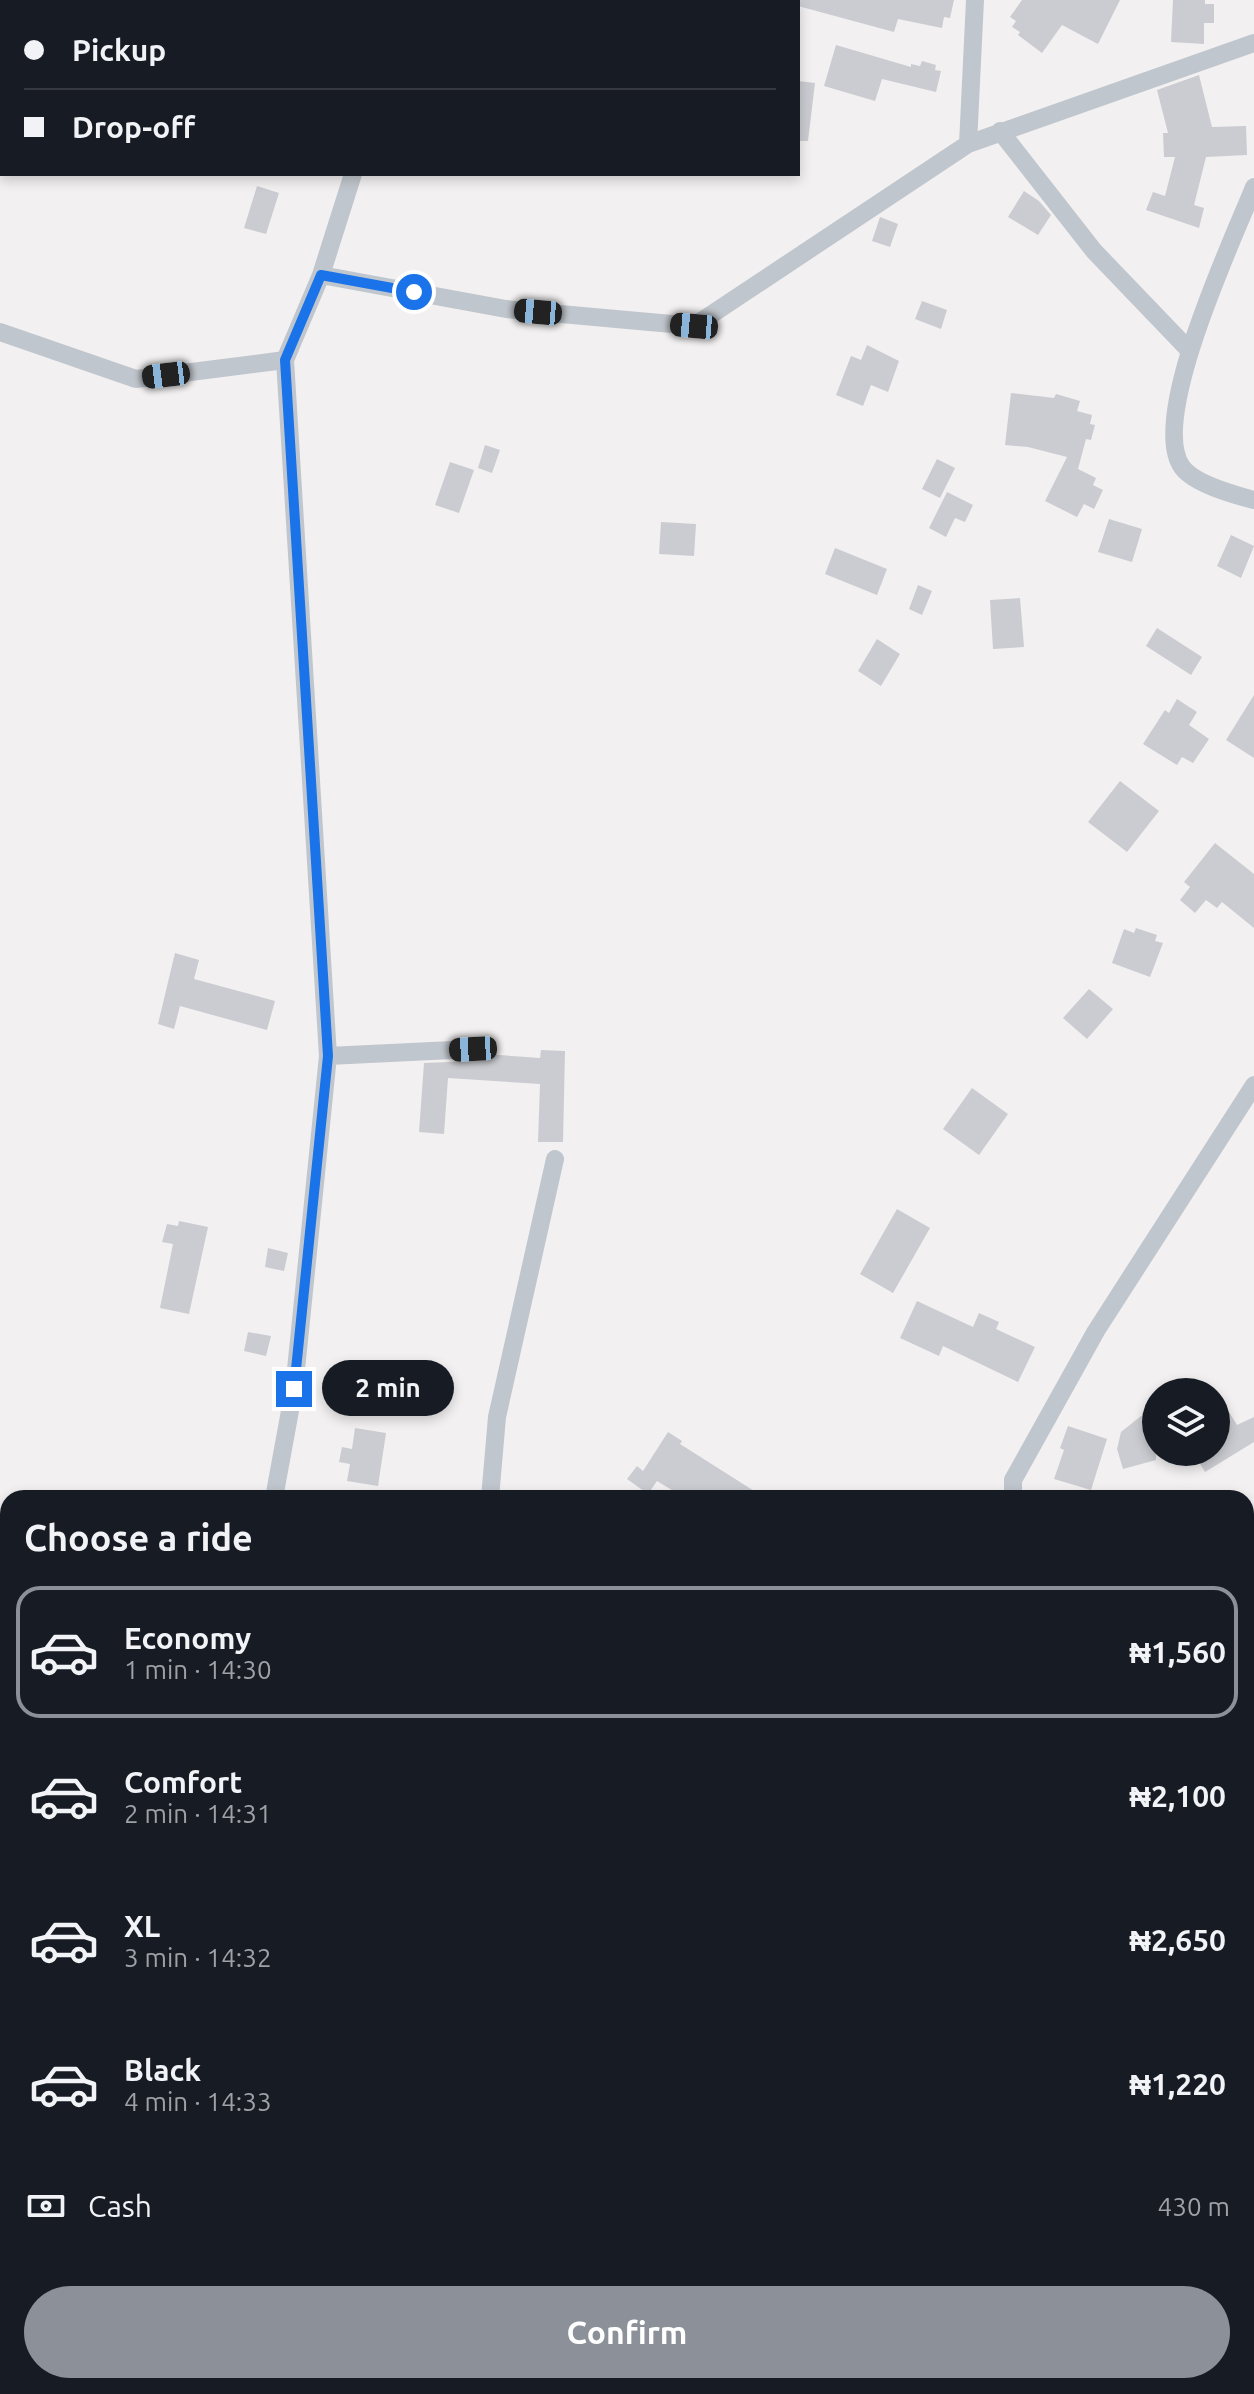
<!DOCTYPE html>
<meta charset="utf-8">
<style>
body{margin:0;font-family:Ubuntu,sans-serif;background:#20242c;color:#f1f3f6;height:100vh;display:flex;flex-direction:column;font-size:30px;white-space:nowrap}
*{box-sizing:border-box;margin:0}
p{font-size:26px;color:#9ea1a6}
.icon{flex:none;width:44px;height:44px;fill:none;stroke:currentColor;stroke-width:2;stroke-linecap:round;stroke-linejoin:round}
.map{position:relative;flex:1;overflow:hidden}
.side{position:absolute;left:0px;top:1490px;width:1254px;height:904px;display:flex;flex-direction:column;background:#171b24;border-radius:24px 24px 0 0;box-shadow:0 4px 12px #0003}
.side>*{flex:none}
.banner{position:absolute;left:0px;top:0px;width:800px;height:176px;box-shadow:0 4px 12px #0003;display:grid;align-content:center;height:176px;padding:0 24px;background:#171b24}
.fabs{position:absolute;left:1142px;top:1378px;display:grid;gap:16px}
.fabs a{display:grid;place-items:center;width:88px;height:88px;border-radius:50%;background:#171b24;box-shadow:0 4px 12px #0003;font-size:40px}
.end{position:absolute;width:36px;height:36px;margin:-18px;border:10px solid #1a73e8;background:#fff;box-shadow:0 0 0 4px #fff}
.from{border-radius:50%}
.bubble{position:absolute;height:56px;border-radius:28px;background:#171b24;box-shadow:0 4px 12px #0003;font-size:26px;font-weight:700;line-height:56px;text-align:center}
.car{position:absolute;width:24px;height:48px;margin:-24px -12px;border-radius:10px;box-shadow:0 0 6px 2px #0007;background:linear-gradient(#222 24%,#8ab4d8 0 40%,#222 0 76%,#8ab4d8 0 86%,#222 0)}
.banner b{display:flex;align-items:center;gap:28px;height:76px;font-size:30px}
.banner b+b{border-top:2px solid #363941}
.banner i{width:20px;height:20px;background:#f1f3f6}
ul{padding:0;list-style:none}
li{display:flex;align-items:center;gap:24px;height:132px;margin:0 16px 12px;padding:0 8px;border:4px solid transparent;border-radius:24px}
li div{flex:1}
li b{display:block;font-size:30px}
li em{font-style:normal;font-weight:700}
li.active{border-color:#8c9099}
li>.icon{width:72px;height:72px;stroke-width:1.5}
h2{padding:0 24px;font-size:36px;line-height:96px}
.pay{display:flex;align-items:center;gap:20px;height:88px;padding:0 24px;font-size:30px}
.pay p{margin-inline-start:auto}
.button{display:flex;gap:16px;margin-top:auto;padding:16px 24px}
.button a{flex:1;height:92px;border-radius:48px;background:#8c9099;color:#fff;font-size:32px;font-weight:700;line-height:92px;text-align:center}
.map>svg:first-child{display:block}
</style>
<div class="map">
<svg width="1254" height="2394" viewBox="0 0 1254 2394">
<rect width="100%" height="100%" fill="#f2f0f0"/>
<path fill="#cbccd1" d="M796 0H954L950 18 944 17 942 28 898 19 894 32 798 6Z
M1022 0H1120L1098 44 1062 25 1042 53 1018 35 1020 32 1012 27 1016 21 1010 17Z
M1173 0H1205V4H1214V23H1204V44L1171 42Z
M836 45 911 67V64L920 66 922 61 936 65 935 70 941 71 936 92 882 79 875 101 824 86Z
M1199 75 1212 127 1246 126 1247 155 1206 157 1194 205 1204 208 1199 228 1146 210 1153 192 1165 196 1175 157H1164L1163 133H1168L1157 90Z
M798 81 815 83 808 141H798Z
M257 186 279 193 266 234 244 228Z
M1024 191 1039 201 1051 215 1038 235 1008 217Z
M880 217 898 224 890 247 872 241Z
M922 301 947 310 941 329 915 319Z
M867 345 899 361 888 392 871 385 863 406 836 395 851 356 861 360Z
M1011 393 1054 398 1056 394 1080 401 1077 411 1092 415 1090 424 1095 425 1091 440 1086 439 1078 469 1096 478 1093 485 1103 490 1094 509 1084 504 1077 517 1045 501 1067 457 1028 447 1005 445Z
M485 445 500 450 492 473 478 468Z
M937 459 955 468 940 498 922 489Z
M450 462 474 470 459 513 435 505Z
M947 492 973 505 965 522 955 518 946 537 929 528Z
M1109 519 1142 529 1132 562 1098 552Z
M661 522 696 524 694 556 659 554Z
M1231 535 1254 546 1241 578 1217 566Z
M835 548 887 569 877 595 825 574Z
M918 585 932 591 922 615 909 609Z
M1020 598 1024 647 993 649 990 600Z
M1157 628 1202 657 1191 675 1146 646Z
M877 639 900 654 881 686 858 671Z
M1254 695V758L1226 740Z
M1177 699 1197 712 1189 725 1209 739 1193 763 1182 757 1177 765 1143 744 1165 710 1169 713Z
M1120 781 1159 811 1127 852 1088 822Z
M1215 843 1254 874V928L1222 902 1217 908 1206 900 1195 913 1180 900 1190 887 1184 882Z
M1136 928 1157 935 1155 941 1163 943 1150 977 1112 963 1124 929 1134 933Z
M175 953 199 960 194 979 275 1001 267 1030 180 1006 174 1029 158 1024Z
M1089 989 1113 1009 1087 1039 1063 1018Z
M541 1050 565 1051 563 1142H538L540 1084 448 1078 444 1134 419 1132 424 1063 474 1061 484 1054 540 1058Z
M972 1088 1008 1114 979 1155 943 1129Z
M897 1209 930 1228 893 1293 860 1274Z
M179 1221 208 1227 189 1314 160 1308 173 1244 162 1242 167 1224 178 1226Z
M268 1248 288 1253 284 1271 265 1267Z
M917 1301 973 1327 979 1313 999 1322 996 1329 1035 1347 1018 1382 943 1346 939 1356 900 1338Z
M248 1332 271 1336 266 1356 244 1351Z
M1216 1391 1237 1425 1254 1417V1442L1205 1472 1193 1452H1216Z
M1156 1415V1460L1123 1469 1117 1449 1121 1432 1141 1416Z
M1068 1426 1107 1439 1091 1490 1054 1479 1064 1450 1060 1448Z
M355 1428 386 1433 378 1486 347 1481 350 1464 339 1462 342 1447 352 1449Z
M668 1432 682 1441 680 1444 765 1498H685L657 1481 648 1494 627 1479 637 1466 643 1471Z"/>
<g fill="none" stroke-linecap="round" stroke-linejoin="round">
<g stroke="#788ca4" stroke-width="38">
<path id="highway" d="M1246 1538 1254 1536
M0 1789 8 1787
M0 1814 8 1812"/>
</g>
<path stroke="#c0c6cd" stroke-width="18" d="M407 2V0
M1000 131 1094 251 1188 349
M968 144 975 0
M1254 187C1233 240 1148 419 1182 467 1194 484 1235 495 1254 500
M321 275 353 174
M0 332 136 379 285 360
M328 1056 473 1049
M274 1498 294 1389 328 1056 285 360 321 275 506 309 694 326 968 144 1254 43
M490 1498 497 1417 555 1159
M1013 1498V1480L1096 1331 1254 1085
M1246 1933 1254 1921
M0 2106 8 2110
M102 2394 105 2386
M919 2394 924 2386"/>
<use href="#highway" stroke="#8da1b9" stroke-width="34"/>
</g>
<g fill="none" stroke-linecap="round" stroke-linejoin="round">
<path stroke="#1a73e8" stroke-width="10" d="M294 1389 328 1056 285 360 321 275 414 292"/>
</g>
</svg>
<div class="fabs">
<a><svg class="icon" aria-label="layers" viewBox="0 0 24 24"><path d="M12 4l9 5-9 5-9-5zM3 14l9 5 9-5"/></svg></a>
</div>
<i class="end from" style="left:414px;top:292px"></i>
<i class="end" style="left:294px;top:1389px"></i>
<div class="bubble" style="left:322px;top:1360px;width:132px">2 min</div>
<i class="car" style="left:538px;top:312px;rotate:275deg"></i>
<i class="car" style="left:694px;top:326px;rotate:275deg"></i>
<i class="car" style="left:166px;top:375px;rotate:263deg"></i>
<i class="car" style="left:473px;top:1049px;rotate:267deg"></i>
<div class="banner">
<b><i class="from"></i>Pickup</b>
<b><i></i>Drop-off</b>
</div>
<section class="side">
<h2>Choose a ride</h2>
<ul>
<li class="active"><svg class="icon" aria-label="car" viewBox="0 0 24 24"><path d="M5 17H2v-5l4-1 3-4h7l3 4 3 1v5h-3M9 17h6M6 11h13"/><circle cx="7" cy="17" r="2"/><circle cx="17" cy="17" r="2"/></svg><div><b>Economy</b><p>1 min · 14:30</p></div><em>₦1,560</em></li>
<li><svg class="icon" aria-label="car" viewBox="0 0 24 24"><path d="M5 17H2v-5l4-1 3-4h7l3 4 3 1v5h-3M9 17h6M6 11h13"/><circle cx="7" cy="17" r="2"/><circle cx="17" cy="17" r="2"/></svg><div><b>Comfort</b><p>2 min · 14:31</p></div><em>₦2,100</em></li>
<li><svg class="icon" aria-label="car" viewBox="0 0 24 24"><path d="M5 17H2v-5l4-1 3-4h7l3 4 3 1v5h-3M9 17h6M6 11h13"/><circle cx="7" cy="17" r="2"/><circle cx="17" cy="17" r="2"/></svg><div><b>XL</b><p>3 min · 14:32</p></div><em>₦2,650</em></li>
<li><svg class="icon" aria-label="car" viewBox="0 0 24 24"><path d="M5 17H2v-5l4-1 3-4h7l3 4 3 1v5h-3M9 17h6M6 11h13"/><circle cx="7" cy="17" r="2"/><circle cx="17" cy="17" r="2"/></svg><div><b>Black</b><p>4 min · 14:33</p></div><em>₦1,220</em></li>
</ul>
<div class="pay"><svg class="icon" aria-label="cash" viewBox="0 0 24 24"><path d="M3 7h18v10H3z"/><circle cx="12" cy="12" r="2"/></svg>Cash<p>430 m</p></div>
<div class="button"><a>Confirm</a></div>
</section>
</div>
